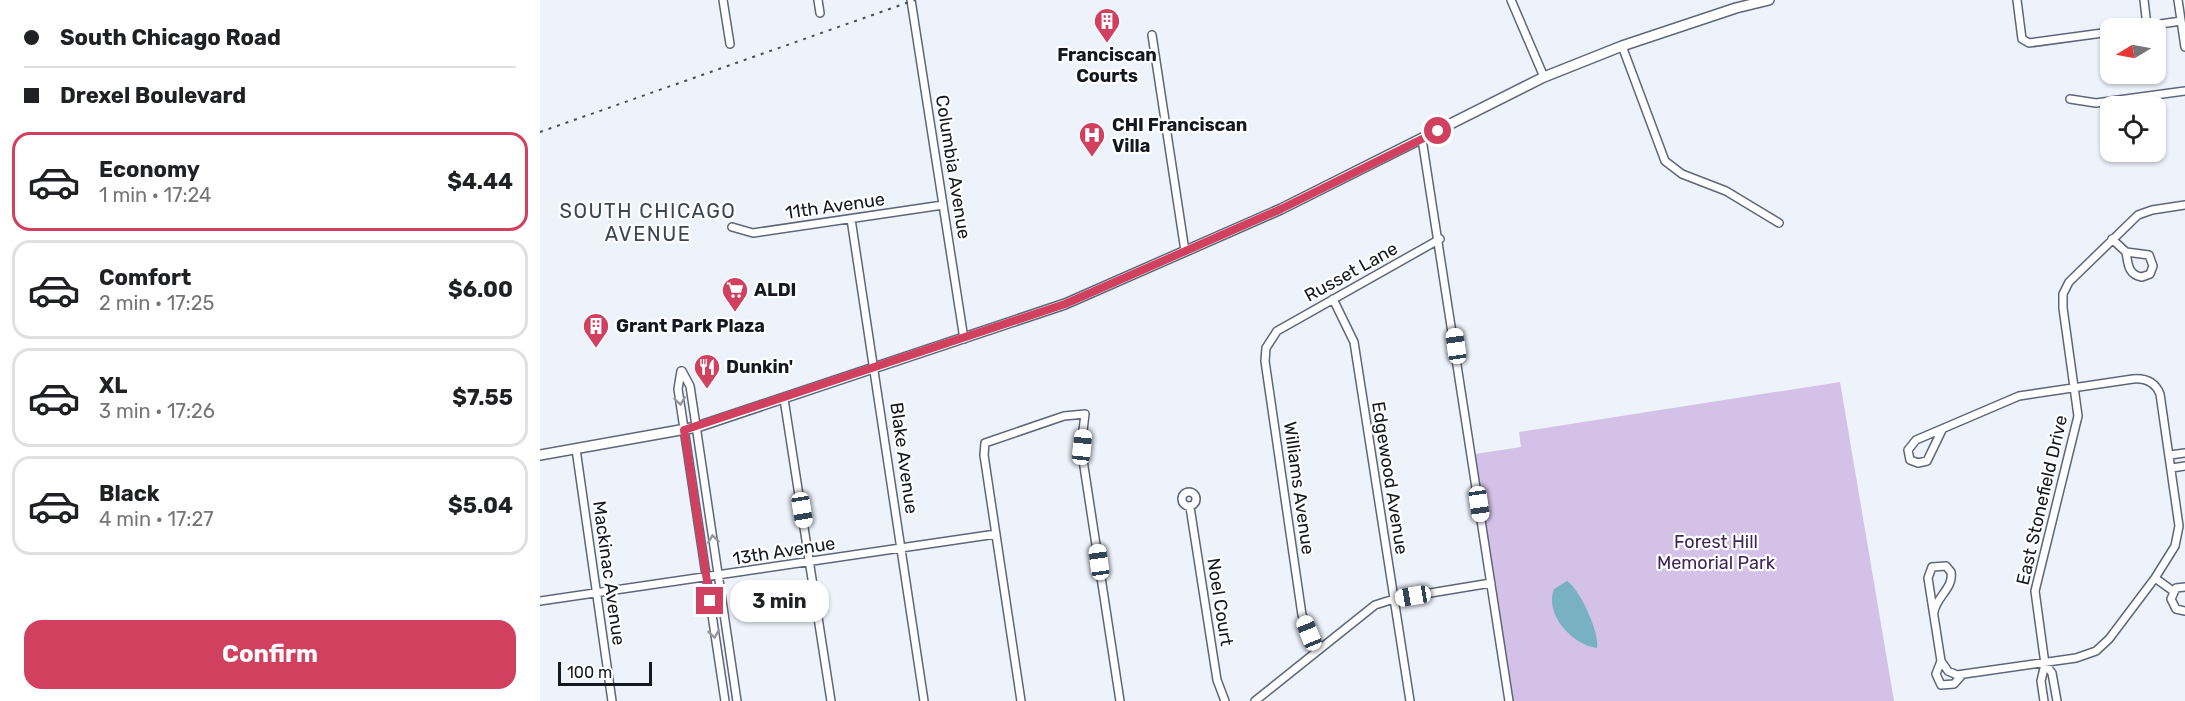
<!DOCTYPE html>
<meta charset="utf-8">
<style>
body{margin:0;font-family:Rubik,sans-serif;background:#f2f2f2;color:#202124;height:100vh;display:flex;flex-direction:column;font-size:22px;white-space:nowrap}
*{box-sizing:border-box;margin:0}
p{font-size:20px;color:#757577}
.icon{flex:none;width:33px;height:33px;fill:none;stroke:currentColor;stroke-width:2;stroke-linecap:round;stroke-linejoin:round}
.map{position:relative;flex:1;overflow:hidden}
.side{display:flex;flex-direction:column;background:#fff;width:540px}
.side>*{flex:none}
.hud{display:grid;align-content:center;height:132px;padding:0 24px;background:#fff}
.needle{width:39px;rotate:260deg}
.controls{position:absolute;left:1560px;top:18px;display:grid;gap:12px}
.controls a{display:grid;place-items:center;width:66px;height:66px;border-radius:12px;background:#fff;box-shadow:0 2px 4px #0004;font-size:30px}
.scale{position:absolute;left:18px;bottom:15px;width:94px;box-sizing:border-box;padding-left:6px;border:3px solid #141820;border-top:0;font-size:16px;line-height:21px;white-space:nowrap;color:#141820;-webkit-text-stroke:4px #fff;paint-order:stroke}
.end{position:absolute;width:27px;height:27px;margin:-14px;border:8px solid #d1415f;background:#fff;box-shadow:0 0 0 3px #fff}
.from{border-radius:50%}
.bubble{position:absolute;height:42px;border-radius:18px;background:#fff;box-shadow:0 2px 4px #0004;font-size:20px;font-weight:700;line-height:42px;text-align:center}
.car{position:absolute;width:18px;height:36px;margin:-18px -9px;border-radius:8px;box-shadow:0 0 4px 2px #0007;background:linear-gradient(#fff 24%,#345 0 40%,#fff 0 76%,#345 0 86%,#fff 0)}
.hud b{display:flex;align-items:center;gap:21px;height:57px;font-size:22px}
.hud b+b{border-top:2px solid #e0e0e0}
.hud i{width:15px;height:15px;background:#202124}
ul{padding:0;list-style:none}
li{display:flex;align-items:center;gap:18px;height:99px;margin:0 12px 9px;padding:0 12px;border:3px solid #e0e0e0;border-radius:18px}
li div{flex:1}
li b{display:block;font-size:22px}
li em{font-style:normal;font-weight:700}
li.selected{border-color:#d1415f}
li>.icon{width:54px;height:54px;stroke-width:1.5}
.button{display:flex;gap:12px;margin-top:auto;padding:12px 24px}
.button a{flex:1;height:69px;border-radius:18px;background:#d1415f;color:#fff;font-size:24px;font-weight:700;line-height:69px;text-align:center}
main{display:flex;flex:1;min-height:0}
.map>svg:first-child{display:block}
</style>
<main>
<section class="side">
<div class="hud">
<b><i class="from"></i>South Chicago Road</b>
<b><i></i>Drexel Boulevard</b>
</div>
<ul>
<li class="selected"><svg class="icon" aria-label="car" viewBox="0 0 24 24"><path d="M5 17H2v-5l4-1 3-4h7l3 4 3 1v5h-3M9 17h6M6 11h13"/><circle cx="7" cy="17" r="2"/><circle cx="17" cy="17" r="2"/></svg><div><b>Economy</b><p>1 min · 17:24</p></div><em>$4.44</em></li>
<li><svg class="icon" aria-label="car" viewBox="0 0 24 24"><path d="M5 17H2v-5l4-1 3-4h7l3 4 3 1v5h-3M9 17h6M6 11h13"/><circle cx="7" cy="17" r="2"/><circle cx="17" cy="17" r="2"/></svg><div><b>Comfort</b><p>2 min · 17:25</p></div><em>$6.00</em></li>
<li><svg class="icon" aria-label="car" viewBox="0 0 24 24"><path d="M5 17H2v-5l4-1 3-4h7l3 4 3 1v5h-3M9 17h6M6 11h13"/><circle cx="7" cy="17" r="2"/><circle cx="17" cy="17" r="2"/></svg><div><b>XL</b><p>3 min · 17:26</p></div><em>$7.55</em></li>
<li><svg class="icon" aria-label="car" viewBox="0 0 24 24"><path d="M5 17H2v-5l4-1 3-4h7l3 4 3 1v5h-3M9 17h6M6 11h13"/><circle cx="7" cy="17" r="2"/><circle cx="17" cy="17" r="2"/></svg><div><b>Black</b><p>4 min · 17:27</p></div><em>$5.04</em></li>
</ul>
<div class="button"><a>Confirm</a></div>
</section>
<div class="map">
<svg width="1645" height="701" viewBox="0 0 1645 701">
<rect width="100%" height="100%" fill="#eef2fb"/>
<path fill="#d3c1e7" d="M1300 382 1354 701H972L935 454 981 447 979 432Z"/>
<path fill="#77b1c2" d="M1027 581C1040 589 1060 634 1057 648 1032 645 1004 614 1014 589Z"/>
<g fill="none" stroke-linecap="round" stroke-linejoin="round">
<g stroke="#5d6779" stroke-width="10">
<path id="minor" d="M183 0 190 44
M278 0 280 13
M371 0 424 339
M971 0 1004 77
M1477 0 1482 39 1489 43 1570 32
M1604 0 1607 26
M1638 0 1645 47
M1593 28 1641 21
M612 35 645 251
M1082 46 1125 161 1142 174 1186 191 1239 223
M1530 99 1556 103 1645 91
M882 139 969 701
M311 219 384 701
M192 227 213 233 403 205
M1572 239 1586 252
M1586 252 1609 255 1613 266 1610 274 1602 277C1588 275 1588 264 1586 252Z
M793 299 814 342 870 701
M141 371 138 389 185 701
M142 371 150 386 155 419 197 701
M244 399 291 701
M36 449 72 701
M1630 455 1645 453
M1632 468 1645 466
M642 499a7 7 0 1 1 14 0a7 7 0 1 1-14 0Z
M650 507 677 680 685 701
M1615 578 1633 591
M1645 587 1636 588 1631 599 1636 609 1645 611
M0 601 456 534
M1394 612C1396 597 1414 588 1411 572L1406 566 1392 567 1388 578 1401 661 1408 671 1417 675 1536 658 1556 651 1569 639 1615 578 1635 546 1639 526 1620 394C1615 382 1605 378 1593 379L1479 396 1376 440 1368 450 1370 460 1378 463 1387 461 1402 430
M779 647 762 615 725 361 726 348 737 331 900 239
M1401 661 1396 674 1401 685 1414 684 1422 675
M1505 664 1512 673 1517 701
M481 701 444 455 445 443 524 416 545 414 541 447 580 701
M715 701 835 605 854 599 951 583
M1504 701 1501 681 1505 664 1495 591 1538 416 1523 308V294L1529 282 1598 215 1612 210 1645 205"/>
</g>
<g stroke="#5d6779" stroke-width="12">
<path id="major" d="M0 455 157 427 525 304 741 209 1004 77 1082 46 1196 8 1229 0"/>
</g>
<use href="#minor" stroke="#fff" stroke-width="7"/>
<use href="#major" stroke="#fff" stroke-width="9"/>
<path stroke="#484c54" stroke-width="2" stroke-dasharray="3 6" stroke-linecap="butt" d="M0 132 375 0"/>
</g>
<defs><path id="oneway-chevron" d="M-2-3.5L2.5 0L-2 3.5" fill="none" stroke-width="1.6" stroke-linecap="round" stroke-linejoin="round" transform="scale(1.5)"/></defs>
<g stroke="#95979b">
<use href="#oneway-chevron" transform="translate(140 401) rotate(82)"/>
<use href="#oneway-chevron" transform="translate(173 539) rotate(-98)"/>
<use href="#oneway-chevron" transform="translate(174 634) rotate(81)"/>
</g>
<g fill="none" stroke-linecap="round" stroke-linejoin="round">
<path stroke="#d1415f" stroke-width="8" d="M170 601 144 430 525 304 741 209 898 131"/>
</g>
<defs>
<g id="building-pin" transform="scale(1.35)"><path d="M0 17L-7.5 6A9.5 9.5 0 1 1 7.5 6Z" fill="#d1415f" stroke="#fff"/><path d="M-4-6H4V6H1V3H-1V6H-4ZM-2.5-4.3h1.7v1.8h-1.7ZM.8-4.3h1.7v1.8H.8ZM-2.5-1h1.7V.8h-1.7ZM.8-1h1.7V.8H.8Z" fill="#fff"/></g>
<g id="hospital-pin" transform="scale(1.35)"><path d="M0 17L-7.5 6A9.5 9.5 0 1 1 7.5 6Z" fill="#d1415f" stroke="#fff"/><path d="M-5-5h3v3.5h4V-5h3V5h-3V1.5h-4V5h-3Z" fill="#fff"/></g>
<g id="supermarket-pin" transform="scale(1.35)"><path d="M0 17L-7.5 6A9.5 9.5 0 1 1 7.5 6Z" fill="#d1415f" stroke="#fff"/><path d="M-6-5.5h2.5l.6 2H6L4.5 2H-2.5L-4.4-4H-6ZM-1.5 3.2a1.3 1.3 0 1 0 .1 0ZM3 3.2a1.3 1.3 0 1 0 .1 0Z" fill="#fff"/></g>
<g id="restaurant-pin" transform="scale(1.35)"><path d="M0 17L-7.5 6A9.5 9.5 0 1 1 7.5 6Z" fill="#d1415f" stroke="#fff"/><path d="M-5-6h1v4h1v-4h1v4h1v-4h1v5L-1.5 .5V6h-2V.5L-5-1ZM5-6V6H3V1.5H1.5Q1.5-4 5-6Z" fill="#fff"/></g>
</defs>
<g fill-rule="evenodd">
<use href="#building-pin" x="567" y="21"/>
<use href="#hospital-pin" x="552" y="135"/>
<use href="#supermarket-pin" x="195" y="290"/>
<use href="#building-pin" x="56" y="326"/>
<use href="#restaurant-pin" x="167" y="367"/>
</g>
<g text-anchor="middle" stroke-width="4.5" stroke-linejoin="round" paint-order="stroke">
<g font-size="18" font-weight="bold" fill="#141820" stroke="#fff" text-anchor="start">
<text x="567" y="61" text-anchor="middle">Franciscan<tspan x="567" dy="21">Courts</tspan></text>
<text x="572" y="131">CHI Franciscan<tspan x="572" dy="21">Villa</tspan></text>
<text x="214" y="296">ALDI</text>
<text x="76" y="332">Grant Park Plaza</text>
<text x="186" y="373">Dunkin'</text>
</g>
<g font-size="18" fill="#141820" stroke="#fff">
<text transform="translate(413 167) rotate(81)" y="6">Columbia Avenue</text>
<text transform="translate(295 206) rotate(-8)" y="6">11th Avenue</text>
<text transform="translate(811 272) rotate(-29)" y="6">Russet Lane</text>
<text transform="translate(364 458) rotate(82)" y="6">Blake Avenue</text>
<text transform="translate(850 478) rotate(81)" y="6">Edgewood Avenue</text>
<text transform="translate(759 488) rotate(82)" y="6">Williams Avenue</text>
<text transform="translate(1502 500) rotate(-77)" y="6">East Stonefield Drive</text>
<text transform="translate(244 551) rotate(-9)" y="6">13th Avenue</text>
<text transform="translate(69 573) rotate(82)" y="6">Mackinac Avenue</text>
<text transform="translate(680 602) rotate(81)" y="6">Noel Court</text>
</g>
<g font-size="18" fill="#402459" stroke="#fff">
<text x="1176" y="548">Forest Hill<tspan x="1176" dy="21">Memorial Park</tspan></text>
</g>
<g font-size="20" letter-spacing="1.5" fill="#3c4556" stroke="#fff">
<text x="108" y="218">SOUTH CHICAGO<tspan x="108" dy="23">AVENUE</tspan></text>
</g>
</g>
</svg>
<div class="controls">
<a><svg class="needle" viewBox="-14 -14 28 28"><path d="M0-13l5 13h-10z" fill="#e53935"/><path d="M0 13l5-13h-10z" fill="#757577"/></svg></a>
<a><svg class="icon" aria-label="locate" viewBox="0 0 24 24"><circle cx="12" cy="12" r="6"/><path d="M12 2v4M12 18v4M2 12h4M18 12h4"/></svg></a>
</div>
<div class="scale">100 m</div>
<i class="end from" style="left:898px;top:131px"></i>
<i class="end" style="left:170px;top:601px"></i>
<div class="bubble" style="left:190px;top:580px;width:99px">3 min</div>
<i class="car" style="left:916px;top:346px;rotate:352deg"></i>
<i class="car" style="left:542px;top:447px;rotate:6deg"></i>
<i class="car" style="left:939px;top:504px;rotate:172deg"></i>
<i class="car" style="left:262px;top:510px;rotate:171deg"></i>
<i class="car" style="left:559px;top:562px;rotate:352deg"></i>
<i class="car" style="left:873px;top:596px;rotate:261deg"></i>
<i class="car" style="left:769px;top:633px;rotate:338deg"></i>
</div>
</main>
